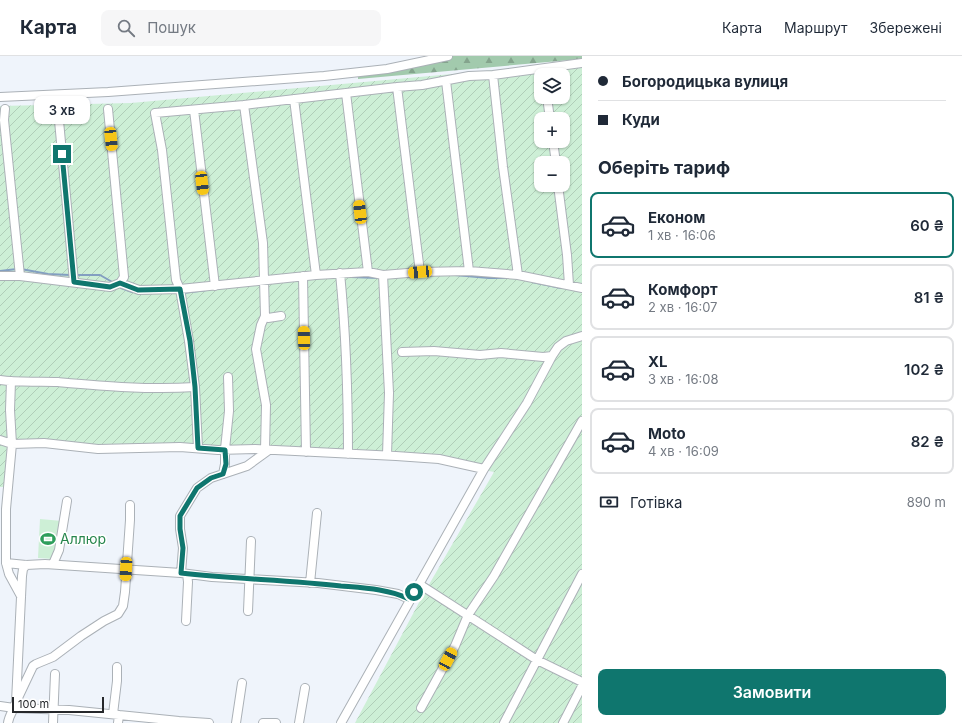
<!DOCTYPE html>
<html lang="uk">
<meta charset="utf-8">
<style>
body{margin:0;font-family:Inter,sans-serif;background:#f6f6f7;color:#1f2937;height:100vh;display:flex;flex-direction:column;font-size:15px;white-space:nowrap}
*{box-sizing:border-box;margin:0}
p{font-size:13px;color:#747a83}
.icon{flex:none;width:22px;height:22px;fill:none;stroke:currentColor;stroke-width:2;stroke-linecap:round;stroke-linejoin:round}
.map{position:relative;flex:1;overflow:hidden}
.sheet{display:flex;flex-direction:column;background:#fff;width:380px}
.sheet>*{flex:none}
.banner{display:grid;align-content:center;height:88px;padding:0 16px;background:#fff}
.buttons{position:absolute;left:534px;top:12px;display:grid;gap:8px}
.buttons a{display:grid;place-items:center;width:36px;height:36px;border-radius:8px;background:#fff;box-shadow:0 1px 3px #0004;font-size:20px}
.scale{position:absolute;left:12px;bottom:10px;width:92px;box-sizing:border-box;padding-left:4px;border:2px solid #26282b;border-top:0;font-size:11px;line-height:14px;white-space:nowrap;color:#26282b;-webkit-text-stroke:3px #fff;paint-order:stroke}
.end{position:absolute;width:18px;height:18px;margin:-9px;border:5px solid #0f766e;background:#fff;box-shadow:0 0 0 2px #fff}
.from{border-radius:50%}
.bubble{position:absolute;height:28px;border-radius:8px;background:#fff;box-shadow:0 1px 3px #0004;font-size:13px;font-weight:600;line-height:28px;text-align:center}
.car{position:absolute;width:12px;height:24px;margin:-12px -6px;border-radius:5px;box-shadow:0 0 3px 1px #0007;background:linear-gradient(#f5c518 24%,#345 0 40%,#f5c518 0 76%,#345 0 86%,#f5c518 0)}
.banner b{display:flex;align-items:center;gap:14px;height:38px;font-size:15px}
.banner b+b{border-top:1px solid #e0e1e3}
.banner i{width:10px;height:10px;background:#1f2937}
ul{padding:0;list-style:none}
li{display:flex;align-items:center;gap:12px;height:66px;margin:0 8px 6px;padding:0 8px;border:2px solid #e0e1e3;border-radius:8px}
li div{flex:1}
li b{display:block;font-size:15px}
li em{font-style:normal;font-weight:600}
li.selected{border-color:#0f766e}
li>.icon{width:36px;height:36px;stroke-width:1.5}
h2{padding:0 16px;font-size:18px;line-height:48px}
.pay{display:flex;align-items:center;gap:10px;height:44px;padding:0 16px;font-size:15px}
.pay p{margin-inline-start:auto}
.button{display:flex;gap:8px;margin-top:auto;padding:8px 16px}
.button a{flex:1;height:46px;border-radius:8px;background:#0f766e;color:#fff;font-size:16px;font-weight:600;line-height:46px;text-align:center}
header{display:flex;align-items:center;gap:24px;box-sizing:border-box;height:56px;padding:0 20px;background:#fff;border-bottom:1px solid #e0e1e3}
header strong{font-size:19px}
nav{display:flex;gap:22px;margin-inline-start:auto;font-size:14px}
.search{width:280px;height:36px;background:#f6f6f7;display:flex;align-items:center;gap:10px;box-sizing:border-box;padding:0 14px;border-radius:8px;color:#747a83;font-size:15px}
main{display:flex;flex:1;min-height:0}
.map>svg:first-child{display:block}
</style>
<header>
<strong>Карта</strong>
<div class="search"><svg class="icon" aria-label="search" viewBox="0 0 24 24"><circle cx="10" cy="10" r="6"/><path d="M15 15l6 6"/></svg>Пошук</div>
<nav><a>Карта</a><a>Маршрут</a><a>Збережені</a></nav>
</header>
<main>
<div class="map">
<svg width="582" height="667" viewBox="0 0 582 667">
<defs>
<pattern id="forest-firs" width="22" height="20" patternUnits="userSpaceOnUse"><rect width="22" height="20" fill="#a2caad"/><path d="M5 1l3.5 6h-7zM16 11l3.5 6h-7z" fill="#84a48d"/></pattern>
<pattern id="garden-furrows" width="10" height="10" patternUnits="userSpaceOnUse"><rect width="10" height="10" fill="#cdefd6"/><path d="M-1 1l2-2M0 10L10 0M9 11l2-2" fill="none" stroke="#b0cdb8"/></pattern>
</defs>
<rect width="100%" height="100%" fill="#eff4fb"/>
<path fill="#cdefd6" d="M40 463 62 465 53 503 38 502Z"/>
<path fill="url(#forest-firs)" d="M453 0H582V3L358 23V17L396 13Z"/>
<path fill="url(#garden-furrows)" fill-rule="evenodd" d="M582 3V667H355L423 539 494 416 438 405 66 389 7 391 4 431H0V50L131 47 574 7ZM541 19H563V41H541ZM541 63H563V85H541ZM541 107H563V129H541Z"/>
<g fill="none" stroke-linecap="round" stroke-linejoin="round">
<path stroke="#839fc1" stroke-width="2" d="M21 213 48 218 70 219
M0 215 17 213
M75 219H100L114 227
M455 219 489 222H512
M351 221 380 222
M532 226 561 232
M121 232 132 236
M149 237H178
M183 237 207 234"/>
<g stroke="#abb1b7" stroke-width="10">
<path id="minor" d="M493 19 503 111 518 219
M446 25 469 215
M346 37 368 216
M0 41 108 36 324 20 387 13 448 0
M547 41 550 63
M294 43 316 219
M244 49 263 187 265 260 268 262 281 260
M5 53 4 64 20 220
M108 53 124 221 120 227
M58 54 74 226
M194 54 215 230
M553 85 556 107
M558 129 567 199 569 229
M420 216 397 31 422 29 469 20 493 19 582 7
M340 217C346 278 348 337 348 398
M383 219 389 337 387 399
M0 220H20L110 231 120 227 139 234 180 233 316 219 368 216 383 219 420 216 469 215 518 219 582 232
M303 220 306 396
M265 260 261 269 256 293 266 349 265 394
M402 296 434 295 480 299 501 297 543 301 552 300
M0 324C19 327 38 325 58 326 104 330 149 334 195 331L189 285 180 233 176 224 162 94 155 57 244 49 397 31
M11 325 10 354 12 388 6 453V507L9 518 21 540
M195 331 198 392
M0 384 12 388 44 387 98 393 180 391 218 394 255 393 396 400 439 403 484 413
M223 418 225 408V393L229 355 228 321
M6 507 26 509 45 508 181 517 212 521 318 527 376 534 398 538 409 543
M53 508 59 494 67 445
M181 517 183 492 180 473V460L197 432 211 422 247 410 269 394
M310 527 317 457
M419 528 537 604 582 626
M248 555 251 485
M186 565 188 526 187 518
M16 646 33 610 36 608 53 601 81 580 104 565 118 558 123 550 125 536 130 464V449
M0 650 14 652 69 654 179 665 209 667
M421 652 455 590 468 559 494 520 582 365
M113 658 117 625V611
M8 667C9 659 14 654 16 646L22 520 23 513 26 509
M53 667 55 618
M118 667 119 659
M236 667 242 627
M263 667H276
M299 667 305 632
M341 667 484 413 527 347 552 300 558 291 566 285 582 280
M504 667 582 518
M563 667 582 630"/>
</g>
<use href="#minor" stroke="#fff" stroke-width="8"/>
</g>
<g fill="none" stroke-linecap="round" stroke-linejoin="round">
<path stroke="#0f766e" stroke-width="5" d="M62 98 74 226 110 231 120 227 138 234 180 233 190 285 195 331 198 392 225 394 226 408 223 418 211 422 197 432 180 460V473L183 492 181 517C234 523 288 524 341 530 364 532 388 533 409 543L414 536"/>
</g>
<defs>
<g id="stadium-bare" transform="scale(1.2)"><path d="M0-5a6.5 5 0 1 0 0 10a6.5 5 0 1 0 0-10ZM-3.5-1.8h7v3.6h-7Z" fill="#2e9e5b" stroke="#fff" stroke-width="2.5" paint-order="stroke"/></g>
</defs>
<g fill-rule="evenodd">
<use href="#stadium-bare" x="48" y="483"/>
</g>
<g text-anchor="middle" stroke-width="3" stroke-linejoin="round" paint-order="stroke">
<g font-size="14" fill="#27864d" stroke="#fff" text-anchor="start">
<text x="60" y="488">Аллюр</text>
</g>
</g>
</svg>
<div class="buttons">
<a><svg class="icon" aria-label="layers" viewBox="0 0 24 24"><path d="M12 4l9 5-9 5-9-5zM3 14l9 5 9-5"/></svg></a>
<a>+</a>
<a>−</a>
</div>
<div class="scale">100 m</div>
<i class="end from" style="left:414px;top:536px"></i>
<i class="end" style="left:62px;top:98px"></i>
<div class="bubble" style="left:34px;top:40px;width:56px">3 хв</div>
<i class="car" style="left:111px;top:83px;rotate:174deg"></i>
<i class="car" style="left:202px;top:127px;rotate:173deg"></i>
<i class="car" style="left:360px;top:156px;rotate:353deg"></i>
<i class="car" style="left:420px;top:216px;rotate:265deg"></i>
<i class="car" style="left:304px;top:282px;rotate:359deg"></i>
<i class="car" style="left:126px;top:513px;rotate:183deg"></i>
<i class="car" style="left:448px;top:603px;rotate:28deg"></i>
</div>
<section class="sheet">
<div class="banner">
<b><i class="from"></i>Богородицька вулиця</b>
<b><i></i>Куди</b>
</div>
<h2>Оберіть тариф</h2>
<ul>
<li class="selected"><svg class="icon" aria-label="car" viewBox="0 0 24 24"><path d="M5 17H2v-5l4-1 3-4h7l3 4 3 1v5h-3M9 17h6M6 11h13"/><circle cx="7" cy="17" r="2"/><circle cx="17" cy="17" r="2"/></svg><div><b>Економ</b><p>1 хв · 16:06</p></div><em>60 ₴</em></li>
<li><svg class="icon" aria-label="car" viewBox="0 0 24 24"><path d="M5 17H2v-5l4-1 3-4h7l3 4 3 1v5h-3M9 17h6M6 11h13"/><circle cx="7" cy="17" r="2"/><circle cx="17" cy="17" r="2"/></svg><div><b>Комфорт</b><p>2 хв · 16:07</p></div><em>81 ₴</em></li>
<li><svg class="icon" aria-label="car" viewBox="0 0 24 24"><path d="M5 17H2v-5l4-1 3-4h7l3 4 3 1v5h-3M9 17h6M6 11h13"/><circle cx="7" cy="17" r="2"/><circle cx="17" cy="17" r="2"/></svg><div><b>XL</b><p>3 хв · 16:08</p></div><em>102 ₴</em></li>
<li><svg class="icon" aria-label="car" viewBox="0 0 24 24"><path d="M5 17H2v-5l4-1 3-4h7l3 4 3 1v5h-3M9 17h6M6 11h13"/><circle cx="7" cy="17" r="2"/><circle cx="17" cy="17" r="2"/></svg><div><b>Moto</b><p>4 хв · 16:09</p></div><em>82 ₴</em></li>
</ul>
<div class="pay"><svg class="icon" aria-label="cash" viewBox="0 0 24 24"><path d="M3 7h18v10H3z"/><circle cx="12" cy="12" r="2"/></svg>Готівка<p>890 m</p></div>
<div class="button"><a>Замовити</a></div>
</section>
</main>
